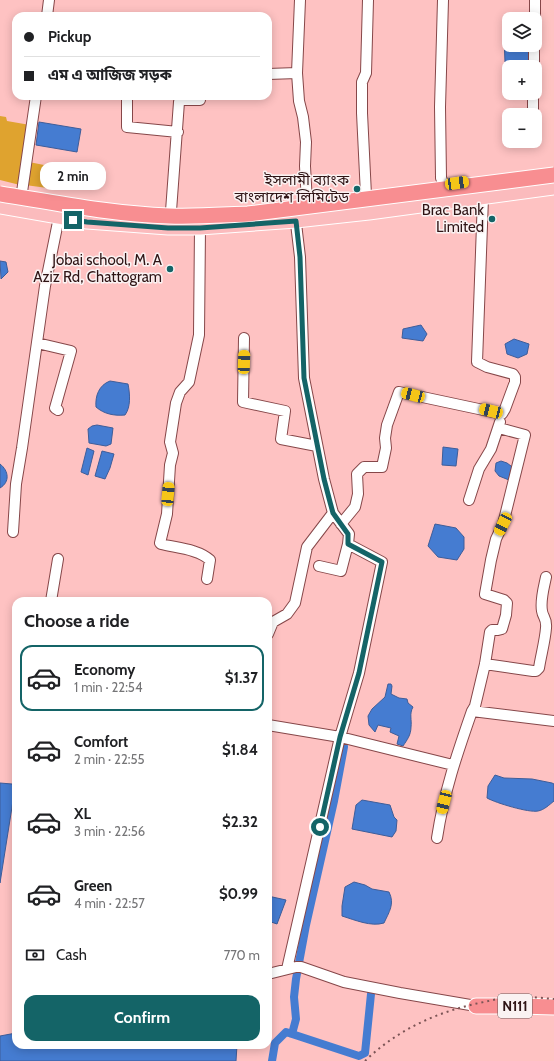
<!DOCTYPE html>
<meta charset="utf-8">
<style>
body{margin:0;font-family:Cabin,"Noto Sans Bengali",sans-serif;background:#f2f2f2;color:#202124;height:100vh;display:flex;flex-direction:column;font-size:15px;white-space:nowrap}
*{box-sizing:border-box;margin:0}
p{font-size:13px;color:#757577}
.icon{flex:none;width:22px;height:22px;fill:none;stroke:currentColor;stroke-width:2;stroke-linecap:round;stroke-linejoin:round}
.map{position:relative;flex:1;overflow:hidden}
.side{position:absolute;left:12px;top:597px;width:260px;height:452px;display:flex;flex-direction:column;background:#fff;border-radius:12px;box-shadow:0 2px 10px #0003}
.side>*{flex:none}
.banner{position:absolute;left:12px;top:12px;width:260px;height:88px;border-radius:12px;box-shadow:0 2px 10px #0003;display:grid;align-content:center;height:88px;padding:0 12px;background:#fff}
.controls{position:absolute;left:502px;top:12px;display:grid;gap:8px}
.controls a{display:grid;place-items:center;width:40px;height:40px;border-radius:8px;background:#fff;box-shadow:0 2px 10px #0003;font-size:20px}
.end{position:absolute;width:18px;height:18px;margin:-9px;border:5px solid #146467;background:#fff;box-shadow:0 0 0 2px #fff}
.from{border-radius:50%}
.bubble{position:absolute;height:28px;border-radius:12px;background:#fff;box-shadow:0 2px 10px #0003;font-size:13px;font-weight:700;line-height:28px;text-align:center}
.car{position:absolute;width:12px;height:24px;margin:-12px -6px;border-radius:5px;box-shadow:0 0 3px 1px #0007;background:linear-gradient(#f5c518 24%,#345 0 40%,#f5c518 0 76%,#345 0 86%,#f5c518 0)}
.banner b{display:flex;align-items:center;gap:14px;height:38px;font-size:15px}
.banner b+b{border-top:1px solid #e0e0e0}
.banner i{width:10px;height:10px;background:#202124}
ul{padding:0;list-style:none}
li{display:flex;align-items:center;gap:12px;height:66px;margin:0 8px 6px;padding:0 4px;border:2px solid transparent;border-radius:12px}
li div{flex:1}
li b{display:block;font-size:15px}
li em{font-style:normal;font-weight:700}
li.current{border-color:#146467}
li>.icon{width:36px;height:36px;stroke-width:1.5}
h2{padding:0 12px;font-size:18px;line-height:48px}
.pay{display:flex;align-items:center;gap:10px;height:44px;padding:0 12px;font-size:15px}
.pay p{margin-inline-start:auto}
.action{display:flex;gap:8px;margin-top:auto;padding:8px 12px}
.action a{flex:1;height:46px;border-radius:12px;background:#146467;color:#fff;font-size:16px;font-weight:700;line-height:46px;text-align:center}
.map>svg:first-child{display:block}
</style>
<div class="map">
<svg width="554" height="1061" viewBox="0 0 554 1061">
<rect width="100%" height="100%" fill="#fec2c2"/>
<path fill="#dfa32f" d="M0 116 6 117 7 121 30 125 20 185 0 180Z
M29 162 59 168 55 189 25 185Z"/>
<path fill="#457cd1" stroke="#3e5d99" d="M506 33H509V45H532L531 59 527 64 505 62 504 37Z
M39 122 81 129 77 152 36 145Z
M0 261 6 262 8 272 1 279Z
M421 325 427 334 423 341 402 338 403 329Z
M514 339 529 344 527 354 518 358 507 354 505 344Z
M110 381 128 384C130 394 131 407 125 415 114 416 104 414 96 407 95 396 99 385 110 381Z
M97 425 113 428 111 444 106 446 89 443 88 429 92 426Z
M443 447 458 449 456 466 442 465Z
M87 448 94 451 88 475 81 472Z
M102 451 114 454 110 468 105 479 95 476Z
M501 461 507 463 515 469 509 480 499 476 495 471 496 463Z
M0 464C9 471 10 482 0 488Z
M435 524 456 528 464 537V549L457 560 438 557 428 546Z
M388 684H391L392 686 391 694 399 698 407 699 408 703 413 707C409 714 412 720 411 727 411 735 407 740 403 746L397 744 399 736 390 732 391 728 378 725 375 732 369 725 368 716 372 709 385 697Z
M495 775 504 778 532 779 552 783 554 784V801C549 805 544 810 538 811 529 813 496 803 487 798L488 786Z
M0 783 12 784 15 788 0 883Z
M362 800 390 805 394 817 397 820 396 831 392 837 352 829 356 805Z
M354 882 365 885 372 889 389 892C395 904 389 912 384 923 371 927 355 920 342 916V906L345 887Z
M268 896 286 900 277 924 268 921Z
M16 1033V1045H237L236 1061H0V1036Z"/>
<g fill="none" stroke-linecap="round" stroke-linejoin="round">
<path stroke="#457cd1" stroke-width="8" d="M292 1034 296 1019 294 997 296 979 306 925 334 801 344 747
M272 1061 275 1043 286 1032 359 1056 365 1053 371 994"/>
<g stroke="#864749" stroke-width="12">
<path id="minor" d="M300 0 297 73 299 101 303 117 306 142 305 166 307 203
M443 0 440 107 441 178 444 185
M47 16 49 0
M535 19V0
M534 67V45
M268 74 297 73
M127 96V127L178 132
M533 111V93
M22 192 36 96
M366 195 362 113V82L366 73 368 0
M171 211 179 102 180 100H200
M200 228 199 335 189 382 180 392 176 403 170 442 173 453 170 465 167 514 160 543 161 544C177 548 198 549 210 560L207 579
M244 338 243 402 285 411 281 439 317 446
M37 343 71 351 55 408 58 410
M469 500 479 469 491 449 500 422
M341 524 355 507 358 494 357 474 364 467H382L386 448 385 438 387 425 399 392 502 414 505 409 515 382V377L513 374 487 367 477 362 483 198
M13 532 16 484 22 448 45 286 59 217
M319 566 341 571 348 544
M51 601 58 559
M268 634 273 622 287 614 295 603 307 547 333 513
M485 664 533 671H536L539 668C541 655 545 641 546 628 547 618 543 618 542 611 540 600 544 587 546 577
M472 711 475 706 485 664 490 632 492 630H498L502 629 506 615 507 603 504 600 485 594 491 560 496 539 503 524 525 435 499 428
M268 725 340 737 453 765
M437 838C444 792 457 754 472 711L554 721
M287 969 340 737 359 673 382 562 348 544 349 534 333 513 324 479 304 378 300 257 295 215
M268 974 296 967H301L344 982 400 993 476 1006"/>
</g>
<g stroke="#fff" stroke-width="15">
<path id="major" d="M0 207 87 222 168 228H200L296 221 369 213 554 188"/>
</g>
<g stroke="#fff" stroke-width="17">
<path id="highway" d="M476 1006H520L554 1007"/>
</g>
<use href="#minor" stroke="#fff" stroke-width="10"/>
<use href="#major" stroke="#fbbbbd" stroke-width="13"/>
<use href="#highway" stroke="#f88e91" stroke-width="15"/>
<path stroke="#7c5455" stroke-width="2" stroke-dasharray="2 4" stroke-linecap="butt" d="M365 1061C398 1029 439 1011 484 1002 494 1000 504 997 514 997 527 996 541 998 554 999"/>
<g stroke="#fff" stroke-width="17" stroke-linecap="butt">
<path id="highway-bridge" d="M0 194C56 203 112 214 169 216 196 217 222 215 248 214L554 175"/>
</g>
<use href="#highway-bridge" stroke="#f88e91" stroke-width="15"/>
</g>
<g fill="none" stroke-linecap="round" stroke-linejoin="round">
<path stroke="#146467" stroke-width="5" d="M73 220 87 222 168 228H200L296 221 300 257 304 378 324 479 330 502 333 513 348 534V544L382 562 359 673 340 737 320 827"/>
</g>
<g fill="#146467" stroke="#faf2f2" stroke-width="1.5">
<circle cx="357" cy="189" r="4"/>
<circle cx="492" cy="219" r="4"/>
<circle cx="170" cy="269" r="4"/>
</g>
<g text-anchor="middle" stroke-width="3" stroke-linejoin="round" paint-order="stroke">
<rect fill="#faf2f2" stroke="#6c5757" stroke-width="1" x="498" y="994" width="34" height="24" rx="3"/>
<g font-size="14" font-weight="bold" fill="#2f1415">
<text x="515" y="1011">N111</text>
</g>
<g font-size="15" fill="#2f1415" stroke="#faf2f2" text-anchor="end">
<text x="349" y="185">ইসলামী ব্যাংক<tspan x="349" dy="17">বাংলাদেশ লিমিটেড</tspan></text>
<text x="484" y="215">Brac Bank<tspan x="484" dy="17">Limited</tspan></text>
<text x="162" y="265">Jobai school, M. A<tspan x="162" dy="17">Aziz Rd, Chattogram</tspan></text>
</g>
</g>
</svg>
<div class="controls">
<a><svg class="icon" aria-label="layers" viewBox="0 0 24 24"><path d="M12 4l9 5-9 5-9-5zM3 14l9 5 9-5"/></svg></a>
<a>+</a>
<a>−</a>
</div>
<i class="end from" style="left:320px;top:827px"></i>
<i class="end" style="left:73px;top:220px"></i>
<div class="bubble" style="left:40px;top:162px;width:66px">2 min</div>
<i class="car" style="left:457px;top:183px;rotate:82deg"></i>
<i class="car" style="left:244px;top:362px;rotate:2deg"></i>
<i class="car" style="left:413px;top:395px;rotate:285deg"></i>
<i class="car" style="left:491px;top:411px;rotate:284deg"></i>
<i class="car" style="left:168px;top:494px;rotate:5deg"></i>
<i class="car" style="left:503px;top:524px;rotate:206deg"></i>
<i class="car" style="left:444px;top:802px;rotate:194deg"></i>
<div class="banner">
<b><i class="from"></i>Pickup</b>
<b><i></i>এম এ আজিজ সড়ক</b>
</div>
<section class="side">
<h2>Choose a ride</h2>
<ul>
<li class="current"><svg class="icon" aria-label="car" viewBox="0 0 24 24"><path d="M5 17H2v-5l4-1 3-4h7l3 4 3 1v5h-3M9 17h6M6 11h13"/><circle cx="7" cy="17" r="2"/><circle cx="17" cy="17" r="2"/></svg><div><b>Economy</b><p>1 min · 22:54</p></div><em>$1.37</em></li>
<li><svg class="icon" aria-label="car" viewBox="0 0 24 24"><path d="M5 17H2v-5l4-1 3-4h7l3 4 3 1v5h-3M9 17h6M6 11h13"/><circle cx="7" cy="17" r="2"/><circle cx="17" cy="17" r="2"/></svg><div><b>Comfort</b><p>2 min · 22:55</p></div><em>$1.84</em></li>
<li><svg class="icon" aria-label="car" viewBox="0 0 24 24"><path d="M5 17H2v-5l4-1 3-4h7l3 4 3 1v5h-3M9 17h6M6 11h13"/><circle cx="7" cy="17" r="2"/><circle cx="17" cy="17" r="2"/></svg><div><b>XL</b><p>3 min · 22:56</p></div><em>$2.32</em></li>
<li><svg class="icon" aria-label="car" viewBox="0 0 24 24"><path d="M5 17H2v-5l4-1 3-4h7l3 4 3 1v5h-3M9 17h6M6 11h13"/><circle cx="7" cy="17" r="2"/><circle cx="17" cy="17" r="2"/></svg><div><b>Green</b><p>4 min · 22:57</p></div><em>$0.99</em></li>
</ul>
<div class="pay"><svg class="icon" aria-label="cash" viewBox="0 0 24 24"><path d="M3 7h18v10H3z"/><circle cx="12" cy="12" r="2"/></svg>Cash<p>770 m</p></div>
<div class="action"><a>Confirm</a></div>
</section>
</div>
